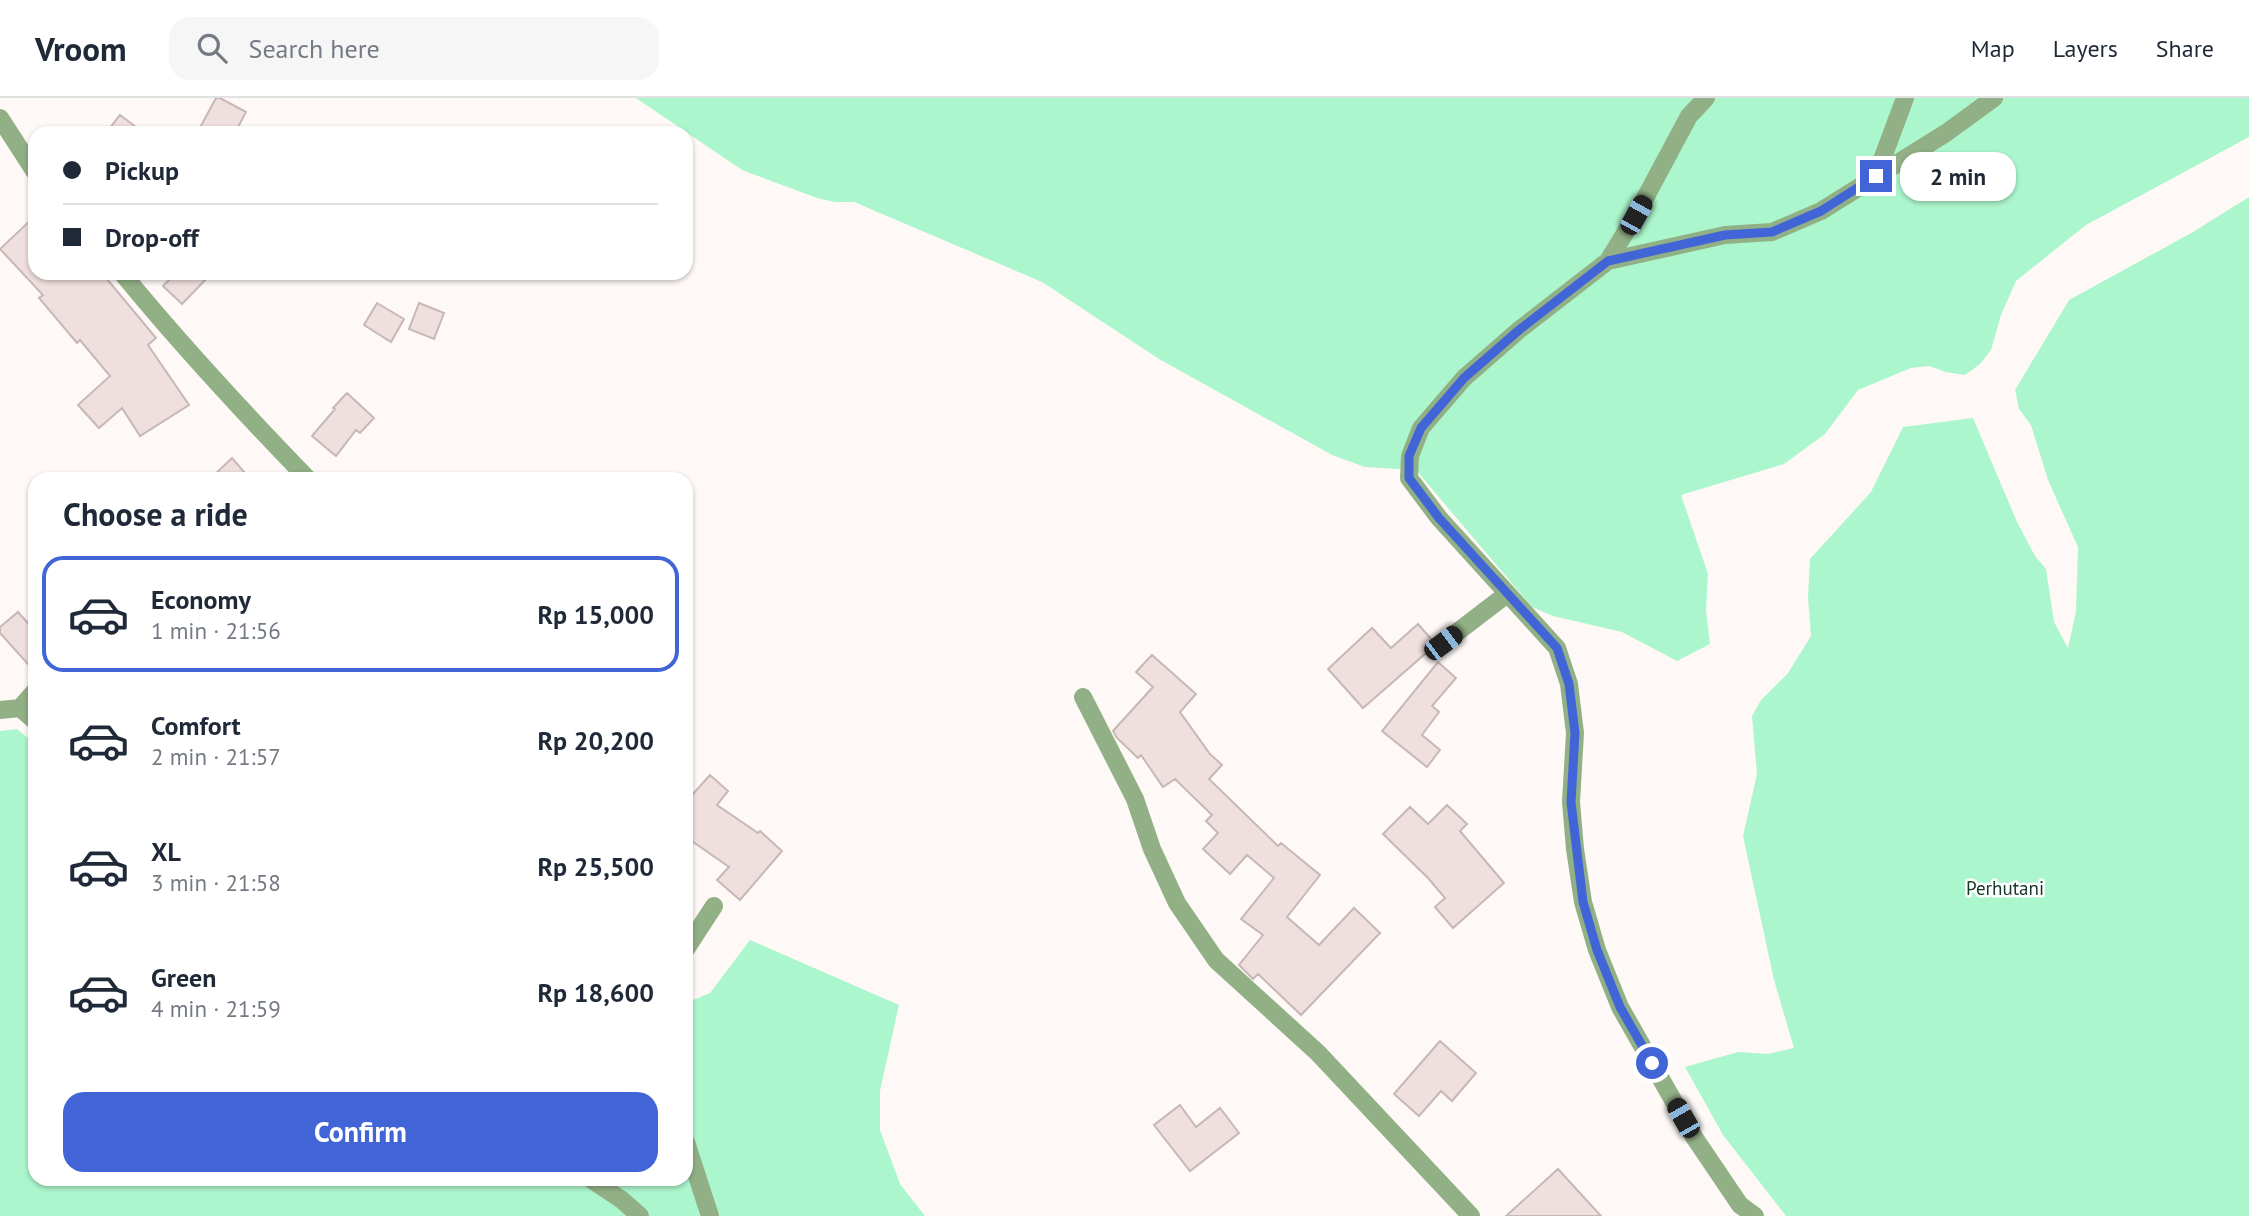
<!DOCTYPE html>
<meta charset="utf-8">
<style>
body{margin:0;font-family:"PT Sans",sans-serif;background:#f6f6f7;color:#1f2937;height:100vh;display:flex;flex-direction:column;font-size:26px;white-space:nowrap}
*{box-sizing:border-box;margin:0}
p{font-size:23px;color:#747a83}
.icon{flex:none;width:38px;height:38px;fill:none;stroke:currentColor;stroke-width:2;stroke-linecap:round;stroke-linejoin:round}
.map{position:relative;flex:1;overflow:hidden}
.details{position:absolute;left:28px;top:374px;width:665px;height:714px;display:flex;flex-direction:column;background:#fff;border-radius:21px;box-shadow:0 2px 5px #0004}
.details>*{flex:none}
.banner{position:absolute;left:28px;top:28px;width:665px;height:154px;border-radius:21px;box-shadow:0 2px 5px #0004;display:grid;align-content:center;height:154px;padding:0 35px;background:#fff}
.end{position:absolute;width:32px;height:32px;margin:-16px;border:9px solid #4165d7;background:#fff;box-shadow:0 0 0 4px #fff}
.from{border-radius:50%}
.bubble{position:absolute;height:49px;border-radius:21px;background:#fff;box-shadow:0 2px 5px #0004;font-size:23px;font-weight:600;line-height:49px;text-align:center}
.car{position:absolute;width:21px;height:42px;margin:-21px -10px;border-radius:9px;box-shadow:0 0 5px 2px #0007;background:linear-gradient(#222 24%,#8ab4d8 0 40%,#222 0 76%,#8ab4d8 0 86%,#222 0)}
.banner b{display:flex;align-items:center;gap:24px;height:66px;font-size:26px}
.banner b+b{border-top:2px solid #e0e1e3}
.banner i{width:18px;height:18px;background:#1f2937}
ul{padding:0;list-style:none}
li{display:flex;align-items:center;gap:21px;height:116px;margin:0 14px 10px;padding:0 21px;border:4px solid transparent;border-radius:21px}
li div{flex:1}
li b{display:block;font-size:26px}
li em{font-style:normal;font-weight:600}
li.on{border-color:#4165d7}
li>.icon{width:63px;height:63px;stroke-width:1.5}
h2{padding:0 35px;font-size:32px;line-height:84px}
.cta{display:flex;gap:14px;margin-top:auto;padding:14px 35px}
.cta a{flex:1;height:80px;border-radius:21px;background:#4165d7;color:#fff;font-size:28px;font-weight:600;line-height:80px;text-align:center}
header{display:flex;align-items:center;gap:42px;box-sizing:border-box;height:98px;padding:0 35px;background:#fff;border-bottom:2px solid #e0e1e3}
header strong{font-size:33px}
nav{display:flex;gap:38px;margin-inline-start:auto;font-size:24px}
.search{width:490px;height:63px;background:#f6f6f7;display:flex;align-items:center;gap:18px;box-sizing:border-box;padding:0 24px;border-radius:21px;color:#747a83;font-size:26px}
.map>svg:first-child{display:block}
</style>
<header>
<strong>Vroom</strong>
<div class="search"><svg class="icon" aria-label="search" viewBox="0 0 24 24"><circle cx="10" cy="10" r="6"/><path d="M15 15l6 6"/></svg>Search here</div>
<nav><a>Map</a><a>Layers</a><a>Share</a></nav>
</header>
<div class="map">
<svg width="2249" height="1118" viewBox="0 0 2249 1118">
<rect width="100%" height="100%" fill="#fef9f6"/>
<path fill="#acf6cd" d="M636 0H2249V39L2086 127 2016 183 2001 217 1991 252 1980 266 1965 277 1946 274 1929 268 1911 270 1858 292 1825 336 1784 366 1681 397 1708 476 1706 512 1710 546 1677 563 1622 534 1553 518 1532 509 1416 372 1365 369 1332 357 1159 261 1042 184 854 104H835L817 100 742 72Z
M2249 99V1118H1786L1723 1037 1685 969 1738 954 1768 956 1794 950 1774 882 1743 738 1757 676 1752 618 1761 602 1788 575 1811 538 1808 499 1810 461 1871 394 1903 329 1973 320 2017 424 2035 458 2046 471 2054 524 2068 550 2076 513 2078 449 2048 382 2031 327 2019 311 2015 292 2069 202 2193 134Z
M17 631 35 646V1082H686V905L710 895 750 842 899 907 880 993V1032L900 1086 925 1118H0V633Z"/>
<path fill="#efdfde" stroke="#c7b8b7" stroke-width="2" d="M216 0H220L246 14 235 35H197Z
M120 17 144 35H106Z
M35 118V175H102L156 240 148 247 189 307 140 338 122 310 99 330 78 307 110 278 80 242 77 245 39 200 43 197 0 151Z
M176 175H212L182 206 163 188Z
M377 205 404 221 391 244 364 227Z
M419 205 444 215 434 241 409 231Z
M347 295 374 320 360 335 356 332 336 358 312 338 335 311 333 310Z
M232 360 251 382H209Z
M18 514 35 533V574L0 535V529Z
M1418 526 1432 542 1433 549 1363 610 1328 571 1372 530 1391 550Z
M1152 557 1196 596 1180 614 1210 656 1222 667 1209 681 1278 748 1281 745 1320 777 1287 819 1319 847 1354 810 1380 835 1301 917 1258 876 1253 881 1239 867 1263 837 1241 821 1274 780 1247 757 1230 776 1203 751 1218 735 1206 723 1212 717 1175 681 1163 689 1141 657 1138 660 1117 640 1113 633 1153 589 1136 574Z
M1438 564 1456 580 1432 608 1439 614 1422 637 1440 652 1427 669 1382 633Z
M710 677 728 693 717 707 758 735 760 733 782 753 740 802 717 782 729 769 686 739V691L693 696Z
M1447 707 1467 726 1460 733 1504 785 1453 830 1435 809 1445 800 1428 780 1383 736 1410 709 1428 726Z
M1440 943 1476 975 1452 1003 1441 993 1419 1018 1394 996Z
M1180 1007 1196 1029 1220 1010 1239 1035 1190 1073 1154 1027Z
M1558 1071 1601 1118H1506Z"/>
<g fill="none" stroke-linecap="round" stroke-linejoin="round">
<path stroke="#91b085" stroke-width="18" d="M0 20 35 74
M1876 78 1905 0
M1608 163 1636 117 1689 18 1706 0
M122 175C181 247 244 315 309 382
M1443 545 1507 496
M1083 599 1135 701 1152 751 1177 805 1216 862 1318 955 1471 1118
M20 610 35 593
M0 612 20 610 35 623
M686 851 714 808
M686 1044 710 1118
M592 1082 622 1102 640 1118
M1755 1118 1740 1107 1694 1039 1620 909 1597 852 1583 804 1575 751 1571 704 1575 635 1569 586 1557 550 1439 420 1409 380 1410 358 1421 330 1464 280 1519 232 1608 163 1725 137 1772 134 1821 113 1946 35 1994 0"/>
</g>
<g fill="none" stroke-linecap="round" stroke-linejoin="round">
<path stroke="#4165d7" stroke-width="9" d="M1652 965 1620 909 1597 852 1583 804 1571 704 1575 635 1569 586 1557 550 1439 420 1409 380V358L1421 330 1464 280 1519 232 1608 163 1725 137 1772 134 1821 113 1876 78"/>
</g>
<g text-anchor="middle" stroke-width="5" stroke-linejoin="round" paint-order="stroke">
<g font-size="19" fill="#163727" stroke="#fff">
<text x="2005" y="797">Perhutani</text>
</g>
</g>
</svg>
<i class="end from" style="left:1652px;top:965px"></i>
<i class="end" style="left:1876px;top:78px"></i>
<div class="bubble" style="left:1900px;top:54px;width:116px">2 min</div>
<i class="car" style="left:1636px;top:117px;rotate:29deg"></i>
<i class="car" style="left:1443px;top:545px;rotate:53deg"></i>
<i class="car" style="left:1683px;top:1020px;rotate:330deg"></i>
<div class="banner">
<b><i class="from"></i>Pickup</b>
<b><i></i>Drop-off</b>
</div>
<section class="details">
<h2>Choose a ride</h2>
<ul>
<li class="on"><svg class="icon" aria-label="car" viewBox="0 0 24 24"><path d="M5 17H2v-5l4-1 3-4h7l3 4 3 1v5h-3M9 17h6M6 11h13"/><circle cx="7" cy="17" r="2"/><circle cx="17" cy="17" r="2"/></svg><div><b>Economy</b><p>1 min · 21:56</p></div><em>Rp 15,000</em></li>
<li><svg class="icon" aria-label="car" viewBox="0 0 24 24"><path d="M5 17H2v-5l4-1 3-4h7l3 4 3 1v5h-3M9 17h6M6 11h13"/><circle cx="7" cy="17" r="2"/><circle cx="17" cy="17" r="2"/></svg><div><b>Comfort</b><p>2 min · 21:57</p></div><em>Rp 20,200</em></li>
<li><svg class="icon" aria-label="car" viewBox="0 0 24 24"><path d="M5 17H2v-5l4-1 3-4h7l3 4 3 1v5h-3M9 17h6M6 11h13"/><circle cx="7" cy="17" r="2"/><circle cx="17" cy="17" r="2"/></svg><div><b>XL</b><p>3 min · 21:58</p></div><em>Rp 25,500</em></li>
<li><svg class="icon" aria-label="car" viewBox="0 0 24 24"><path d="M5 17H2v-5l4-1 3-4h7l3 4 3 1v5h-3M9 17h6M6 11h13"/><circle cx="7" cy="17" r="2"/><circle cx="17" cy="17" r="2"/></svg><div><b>Green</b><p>4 min · 21:59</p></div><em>Rp 18,600</em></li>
</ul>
<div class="cta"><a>Confirm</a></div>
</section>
</div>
